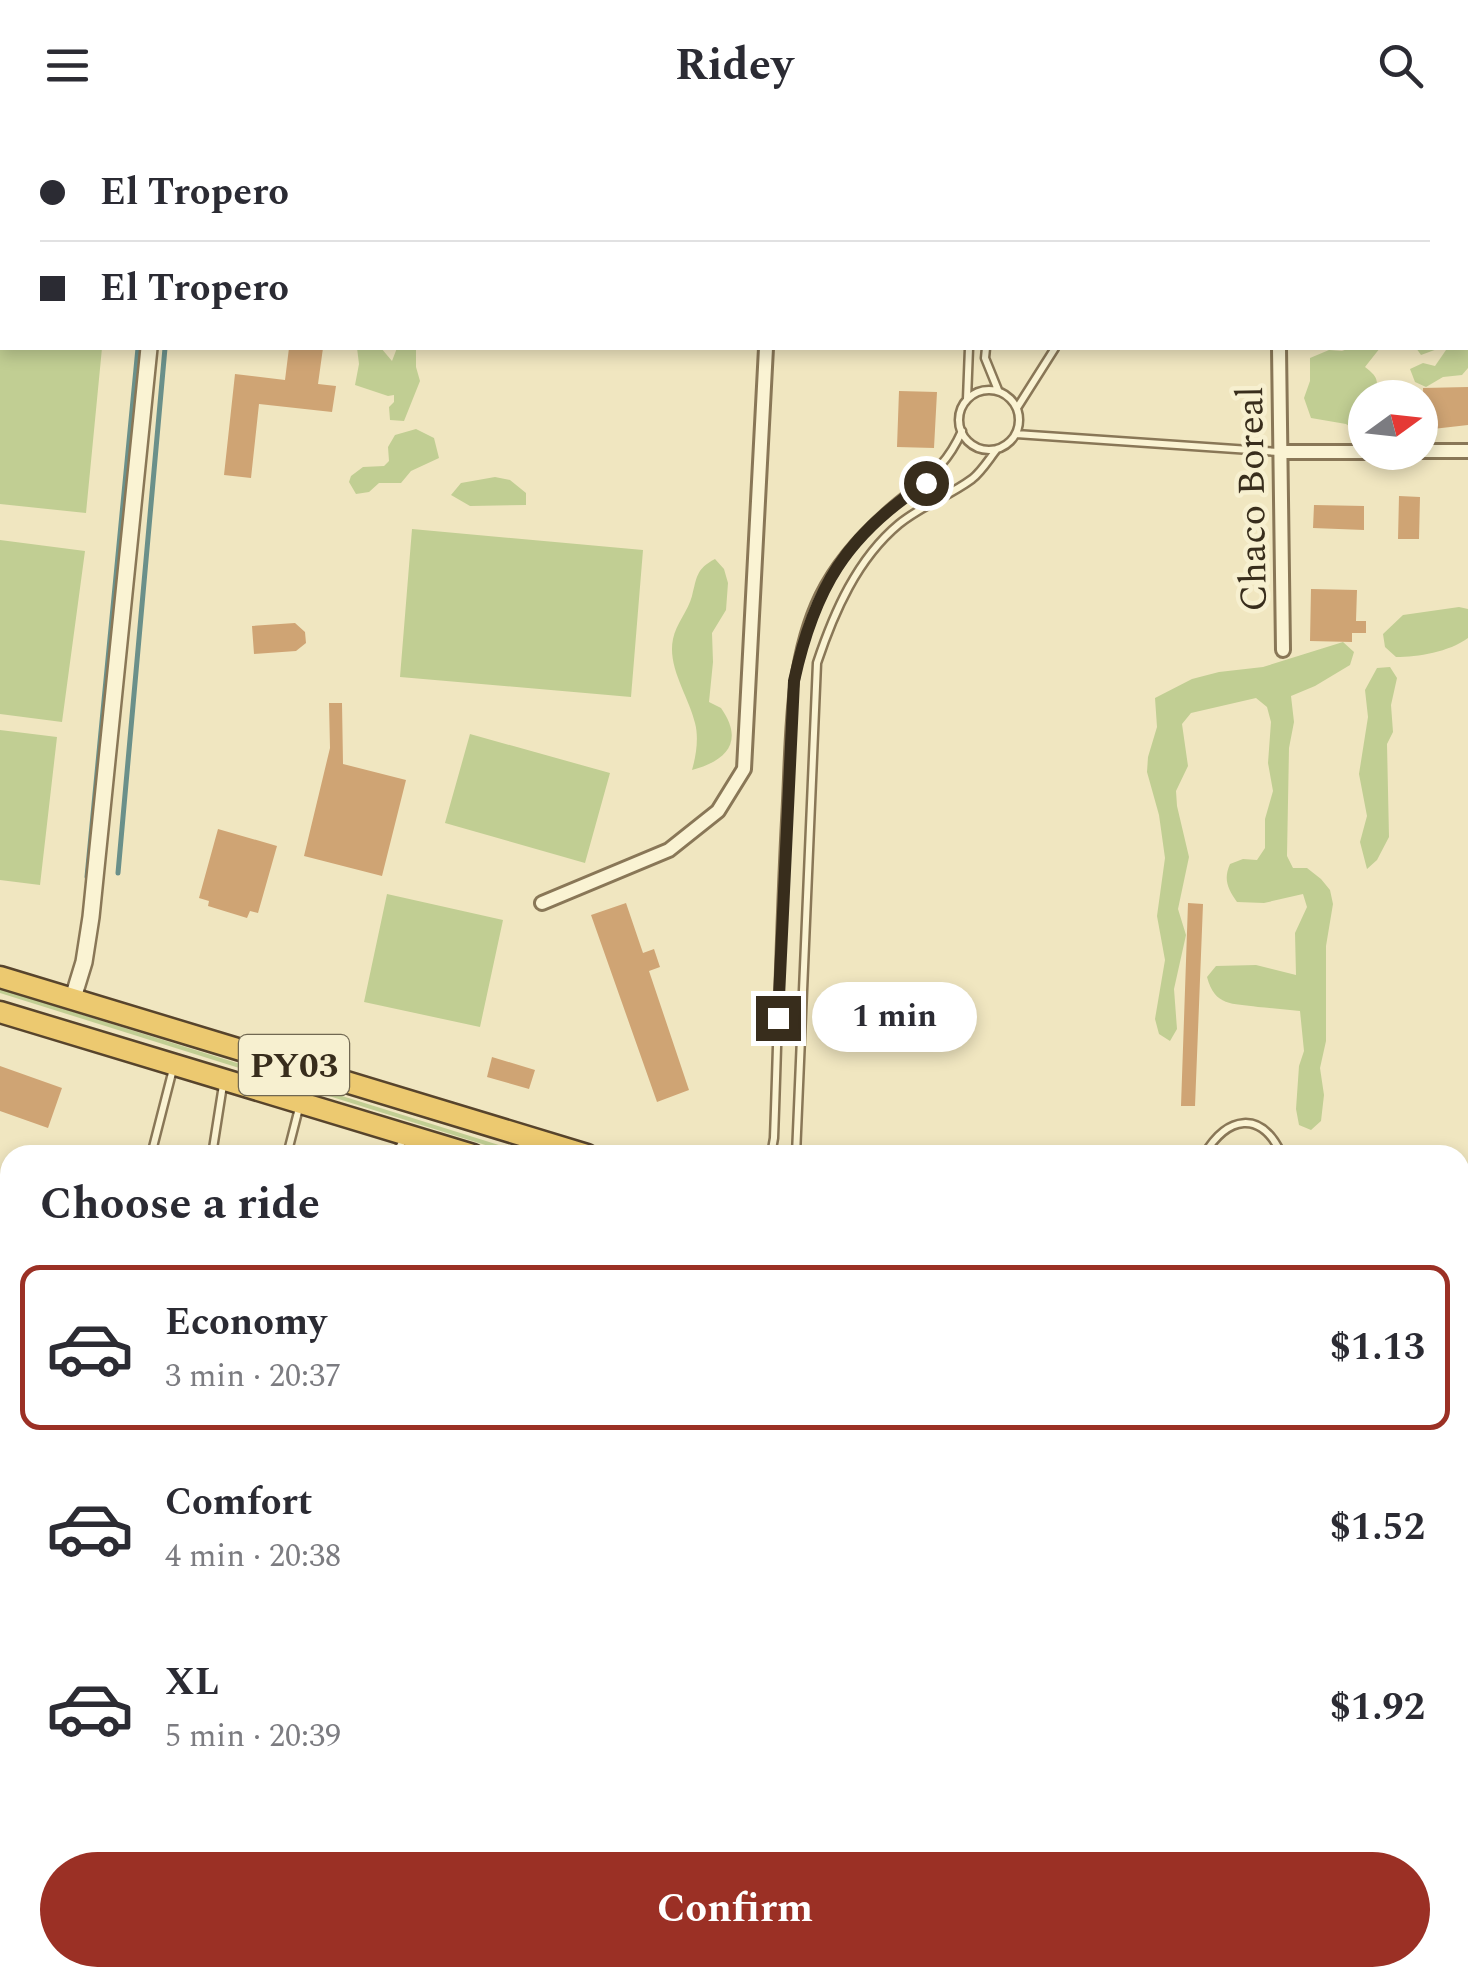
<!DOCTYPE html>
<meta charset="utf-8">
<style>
body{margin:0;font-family:Spectral,serif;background:#f2f2f3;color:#2b2b33;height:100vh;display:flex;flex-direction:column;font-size:38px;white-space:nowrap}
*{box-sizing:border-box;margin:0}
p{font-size:32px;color:#7c7c81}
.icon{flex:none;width:55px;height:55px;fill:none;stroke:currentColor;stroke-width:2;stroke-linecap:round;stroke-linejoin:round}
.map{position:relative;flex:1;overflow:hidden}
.side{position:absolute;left:0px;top:1015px;width:1470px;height:842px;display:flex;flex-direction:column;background:#fff;border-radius:30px 30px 0 0;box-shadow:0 5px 15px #0003}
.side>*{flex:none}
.hud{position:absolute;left:0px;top:0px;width:1470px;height:220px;box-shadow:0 5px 15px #0003;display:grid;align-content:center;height:220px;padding:0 40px;background:#fff}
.needle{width:65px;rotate:75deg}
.buttons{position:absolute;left:1348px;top:250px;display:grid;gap:20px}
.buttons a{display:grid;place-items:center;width:90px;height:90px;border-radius:50%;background:#fff;box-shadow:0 5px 15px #0003;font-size:50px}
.end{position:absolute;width:45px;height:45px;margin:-22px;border:12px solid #382d1c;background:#fff;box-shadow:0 0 0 5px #fff}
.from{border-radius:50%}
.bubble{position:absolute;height:70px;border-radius:35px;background:#fff;box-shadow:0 5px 15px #0003;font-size:32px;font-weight:700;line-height:70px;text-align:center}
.hud b{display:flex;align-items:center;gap:35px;height:95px;font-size:38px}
.hud b+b{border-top:2px solid #e1e1e2}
.hud i{width:25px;height:25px;background:#2b2b33}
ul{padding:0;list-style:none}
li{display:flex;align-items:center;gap:30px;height:165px;margin:0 20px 15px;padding:0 20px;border:5px solid transparent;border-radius:20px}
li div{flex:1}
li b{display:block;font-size:38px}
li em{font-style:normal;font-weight:700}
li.on{border-color:#9b3025}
li>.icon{width:90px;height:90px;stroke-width:1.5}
h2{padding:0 40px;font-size:45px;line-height:120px}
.button{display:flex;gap:20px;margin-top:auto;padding:20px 40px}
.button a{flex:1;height:115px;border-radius:60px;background:#9b3025;color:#fff;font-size:40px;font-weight:700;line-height:115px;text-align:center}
header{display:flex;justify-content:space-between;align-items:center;height:130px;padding:0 40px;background:#fff;font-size:45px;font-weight:700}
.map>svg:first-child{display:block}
</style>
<header><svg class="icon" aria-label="menu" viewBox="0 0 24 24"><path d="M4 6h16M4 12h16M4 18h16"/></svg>Ridey<svg class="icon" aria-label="search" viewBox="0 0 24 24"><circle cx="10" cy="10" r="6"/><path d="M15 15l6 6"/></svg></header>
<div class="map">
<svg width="1468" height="1857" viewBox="0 0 1468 1857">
<rect width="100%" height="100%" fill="#f0e6c0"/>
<path fill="#c1ce93" d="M0 172 2 218H102L86 383 0 374Z
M1468 203V238L1462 245 1443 247 1426 257 1415 252 1410 239 1423 233 1435 236 1446 220 1440 218 1421 225 1416 218H1468Z
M357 218H381L392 231 397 218H416V237L420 251 404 291 390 290 389 277 394 272V265L388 266 355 255 359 234Z
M1350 218H1380L1365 237C1375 245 1380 249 1375 263L1357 273V279L1365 283V307L1346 294 1311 288 1304 268 1310 251V228L1329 220 1342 221Z
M416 299 434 308 439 328 411 341 401 353H379L369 362 356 364 349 352 351 346 363 337 384 336 389 331 388 317 395 305Z
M495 347 510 350 526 363V375L470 376 451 365 461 353Z
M412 399 643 420 631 567 400 547Z
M0 410 85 421 62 592 0 584Z
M715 429 724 439 728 453 726 480 712 503 713 532 709 572 721 578C745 612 726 631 692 640 696 626 699 608 695 593 689 567 667 537 673 509 676 494 688 481 692 466 697 447 696 439 715 429Z
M1459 477 1468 479V508C1449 522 1418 527 1396 527L1385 517 1383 504 1403 485Z
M1343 512 1354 522 1350 535 1315 556 1291 566 1294 592 1289 618 1287 726 1293 738H1307L1321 749 1330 760 1333 774 1326 816V911L1320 938 1324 965 1321 991 1311 1000 1299 995 1296 979 1299 936 1304 921 1300 881C1286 880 1272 878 1258 877 1232 873 1215 877 1207 847L1216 836 1256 835 1296 845 1295 803 1307 777 1303 764 1264 773 1237 772C1228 759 1223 750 1230 734L1243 729 1257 730 1265 718V689L1273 661 1268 633 1271 592 1267 577 1256 568 1191 583 1182 594 1188 636 1176 661 1177 676 1189 727 1178 779 1186 805 1174 859 1177 899 1170 911 1159 904 1155 889 1165 830 1157 786 1165 728 1159 685 1147 642 1148 627 1157 597 1155 568 1192 549 1219 542 1263 537Z
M1390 537 1397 548 1391 575 1393 602 1387 614 1389 707 1377 730 1367 739 1360 712 1367 686 1359 644 1368 587 1365 560 1377 538Z
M0 600 57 607 40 755 0 750Z
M470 604 610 643 585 733 445 693Z
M387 764 503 790 480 897 364 872Z
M0 859 531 1025H517L0 863Z
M796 1848H914L926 1857H784Z"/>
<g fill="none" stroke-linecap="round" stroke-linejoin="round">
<path stroke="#6a908a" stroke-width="5" d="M159 2V0
M187 2V0
M313 2V0
M118 743 165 218
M87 747 138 218"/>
</g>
<path fill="#cfa474" d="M289 218H323L318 254 336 256 332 282 259 274 251 348 224 345 235 244 285 250Z
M1468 257V295L1424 300 1423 258Z
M899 261 937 262 934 318 897 317Z
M1399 366 1420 367 1419 409H1398Z
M1314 375 1364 376V400L1313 398Z
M1311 459 1357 460 1356 491H1366V503H1352V512L1310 511Z
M295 493 305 502 306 513 296 521 254 524 252 496Z
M329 573H342L343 634 406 650 382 746 304 726 330 618Z
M218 699 277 716 258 783 250 781 247 788 208 776 209 771 199 768Z
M626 773 643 823 654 819 660 837 649 841 689 960 657 972 591 785Z
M1188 773 1203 774 1195 976H1181Z
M492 927 535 940 529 959 487 947Z
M0 936 62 958 48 998 0 981Z"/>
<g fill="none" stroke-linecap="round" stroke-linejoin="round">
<g stroke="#897757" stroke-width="11">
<path id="service" d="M975 2V0
M997 2V0
M1182 2 1183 0
M986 218 985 228 998 260
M959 290a30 30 0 1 1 60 0a30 30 0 1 1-60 0Z
M967 269 969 218
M1017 278 1055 218
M1016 304 1279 322
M151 1025 173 939
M212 1025 223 955
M247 1025V1021
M287 1025 299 978
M395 1025 404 1009
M771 1025 774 1008C778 899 780 790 786 681 790 610 787 531 819 465 836 430 867 397 897 372 927 347 945 339 962 301
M796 1025 817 533C834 482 857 429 899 394 921 376 949 366 972 349 982 341 989 329 997 319
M1204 1025C1227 986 1261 979 1282 1025
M0 1105 10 1113
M0 1180 10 1156
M0 1202 10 1218
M980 1848 982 1857
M467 1854 571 1856
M708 1857V1848"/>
</g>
<g stroke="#897757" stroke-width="18">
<path id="minor" d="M1274 0 1275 2
M778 2V0
M1279 218 1283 520
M1420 321H1468
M1281 322H1365
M542 773 669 720 718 681 744 639 766 218
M1087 1857 1090 1848
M1257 1857V1848"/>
</g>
<g stroke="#897757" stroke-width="20">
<path id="tertiary" d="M168 2V0
M73 868 84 832 91 787 149 218"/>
</g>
<g stroke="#57442c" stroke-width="25">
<path id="trunk" d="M0 847 587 1025
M0 882 473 1025
M1460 1271 1468 1273
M1460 1305 1468 1307"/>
</g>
<use href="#service" stroke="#faf3d3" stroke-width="6"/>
<use href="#minor" stroke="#faf3d3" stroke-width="12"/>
<use href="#tertiary" stroke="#faf3d3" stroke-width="15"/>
<use href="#trunk" stroke="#ecc970" stroke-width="20"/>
</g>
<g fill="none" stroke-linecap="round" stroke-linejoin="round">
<path stroke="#382d1c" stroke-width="12" d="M778 888 794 551C814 459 846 405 926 353"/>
</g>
<g text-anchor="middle" stroke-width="9" stroke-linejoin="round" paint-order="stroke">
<rect fill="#f7f0d0" stroke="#716852" stroke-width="2.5" x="239" y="905" width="110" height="60" rx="8"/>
<g font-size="35" font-weight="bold" fill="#382d1c">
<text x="294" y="947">PY03</text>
</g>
<g font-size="38" fill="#382d1c" stroke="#f7f0d0">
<text transform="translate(1251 369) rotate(-91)" y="13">Chaco Boreal</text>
</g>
</g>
</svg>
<div class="buttons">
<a><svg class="needle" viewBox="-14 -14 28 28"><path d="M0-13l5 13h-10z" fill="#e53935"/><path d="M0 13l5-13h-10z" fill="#7c7c81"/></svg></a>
</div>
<i class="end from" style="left:926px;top:353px"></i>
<i class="end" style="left:778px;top:888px"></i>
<div class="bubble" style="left:812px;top:852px;width:165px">1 min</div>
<div class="hud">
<b><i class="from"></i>El Tropero</b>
<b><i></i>El Tropero</b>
</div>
<section class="side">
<h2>Choose a ride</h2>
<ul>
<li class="on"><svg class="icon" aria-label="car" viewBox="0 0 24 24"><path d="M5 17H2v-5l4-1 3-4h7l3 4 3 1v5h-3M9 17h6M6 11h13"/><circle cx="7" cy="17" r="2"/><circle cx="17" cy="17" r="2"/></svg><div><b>Economy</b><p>3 min · 20:37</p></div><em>$1.13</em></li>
<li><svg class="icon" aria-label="car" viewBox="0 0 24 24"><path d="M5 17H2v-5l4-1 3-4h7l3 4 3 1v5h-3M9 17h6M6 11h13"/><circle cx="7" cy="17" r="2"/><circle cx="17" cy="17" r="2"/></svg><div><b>Comfort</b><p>4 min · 20:38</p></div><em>$1.52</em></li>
<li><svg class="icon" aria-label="car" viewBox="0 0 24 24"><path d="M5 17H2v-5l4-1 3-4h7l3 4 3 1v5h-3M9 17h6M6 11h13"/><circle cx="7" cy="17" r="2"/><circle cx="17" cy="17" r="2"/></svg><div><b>XL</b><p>5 min · 20:39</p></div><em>$1.92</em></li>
</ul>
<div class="button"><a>Confirm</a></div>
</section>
</div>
